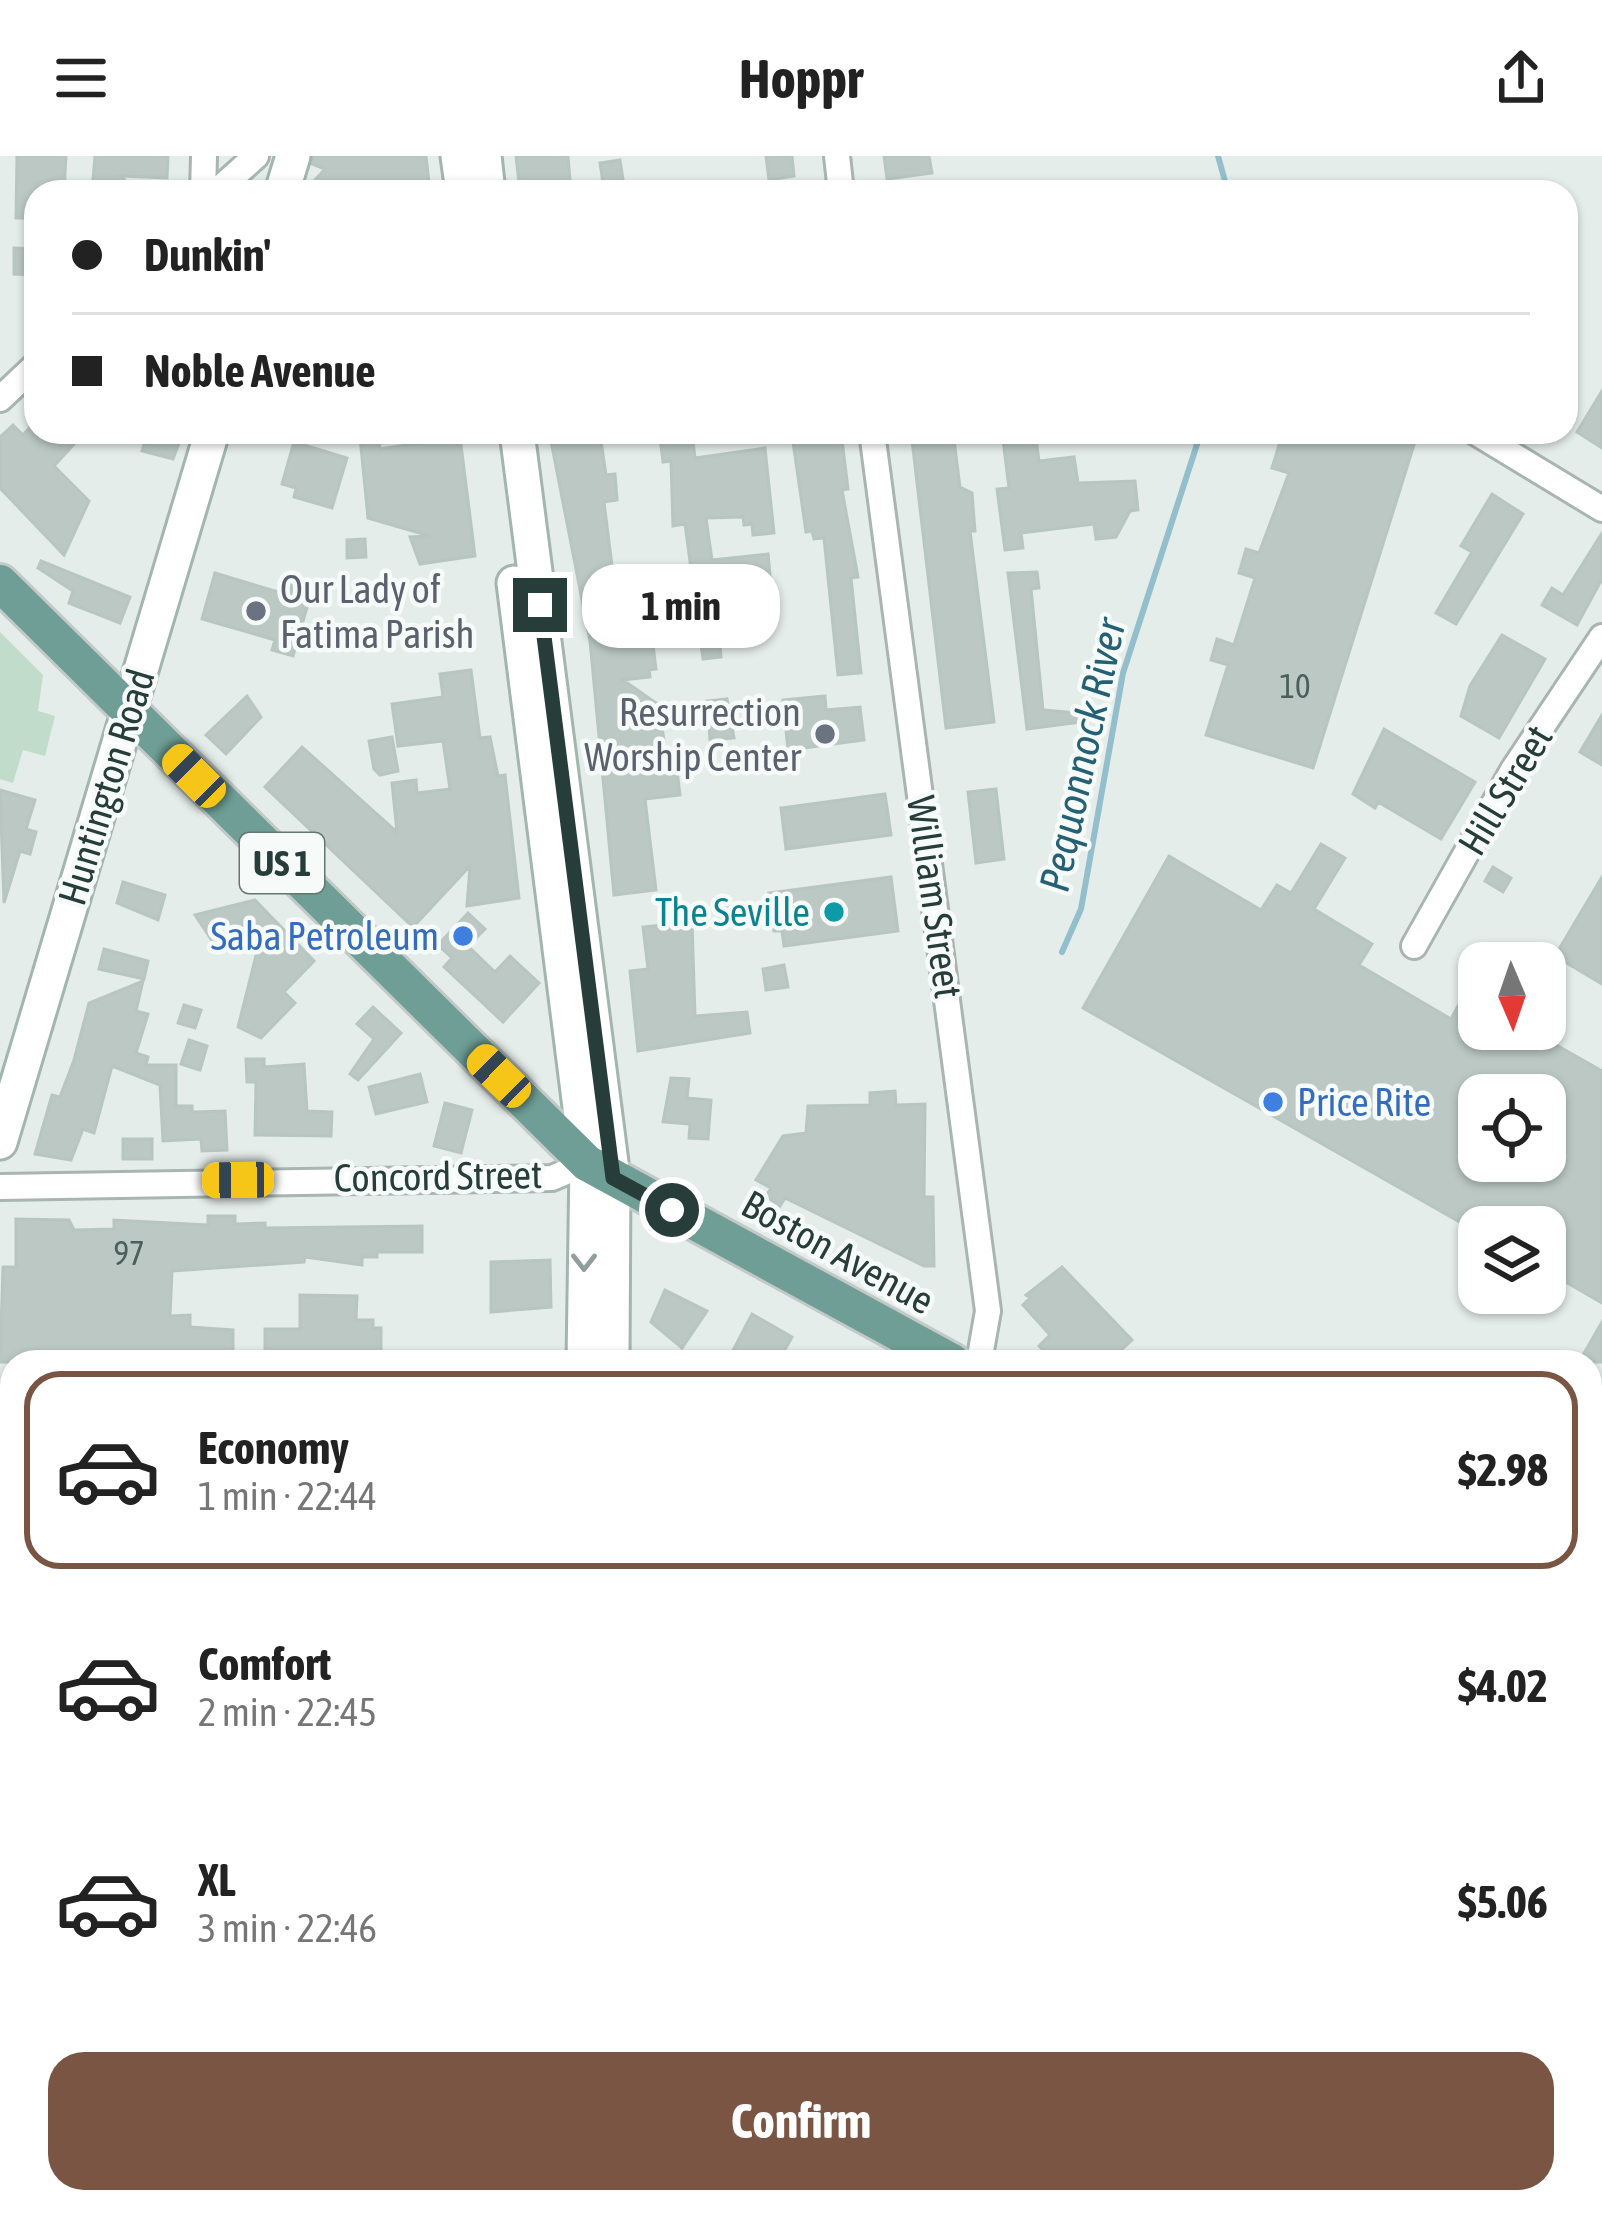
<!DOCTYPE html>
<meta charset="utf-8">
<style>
body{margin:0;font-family:"Asap Condensed",sans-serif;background:#f6f6f6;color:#222;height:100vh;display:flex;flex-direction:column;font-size:45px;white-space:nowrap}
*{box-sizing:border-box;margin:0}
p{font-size:39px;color:#767676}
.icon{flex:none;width:66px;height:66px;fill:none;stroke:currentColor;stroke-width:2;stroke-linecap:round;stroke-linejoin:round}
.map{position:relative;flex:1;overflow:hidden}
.sheet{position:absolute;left:0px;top:1194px;width:1602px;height:864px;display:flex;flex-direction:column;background:#fff;border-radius:36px 36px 0 0;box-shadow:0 3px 9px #0004}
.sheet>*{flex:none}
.hud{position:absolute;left:24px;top:24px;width:1554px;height:264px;border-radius:36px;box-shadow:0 3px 9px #0004;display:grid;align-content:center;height:264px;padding:0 48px;background:#fff}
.needle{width:78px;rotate:178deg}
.fabs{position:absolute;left:1458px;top:786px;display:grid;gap:24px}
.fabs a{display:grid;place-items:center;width:108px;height:108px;border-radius:24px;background:#fff;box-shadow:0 3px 9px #0004;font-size:60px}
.end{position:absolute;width:54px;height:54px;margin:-27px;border:15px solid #263d39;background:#fff;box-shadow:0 0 0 6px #fff}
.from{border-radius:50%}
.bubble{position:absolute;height:84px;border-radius:36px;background:#fff;box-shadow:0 3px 9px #0004;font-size:39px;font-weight:700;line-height:84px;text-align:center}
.car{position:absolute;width:36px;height:72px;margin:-36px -18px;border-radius:15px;box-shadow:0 0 9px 3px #0007;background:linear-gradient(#f5c518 24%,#345 0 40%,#f5c518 0 76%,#345 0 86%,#f5c518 0)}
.hud b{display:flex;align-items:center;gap:42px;height:114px;font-size:45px}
.hud b+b{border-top:3px solid #e0e0e0}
.hud i{width:30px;height:30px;background:#222}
ul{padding:21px 0 0;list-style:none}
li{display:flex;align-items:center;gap:36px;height:198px;margin:0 24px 18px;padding:0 24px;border:6px solid transparent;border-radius:36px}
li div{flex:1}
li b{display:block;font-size:45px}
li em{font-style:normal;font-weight:700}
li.current{border-color:#7a5543}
li>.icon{width:108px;height:108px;stroke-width:1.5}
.cta{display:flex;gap:24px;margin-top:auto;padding:24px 48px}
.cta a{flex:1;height:138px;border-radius:36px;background:#7a5543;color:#fff;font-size:48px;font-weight:700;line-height:138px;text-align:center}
header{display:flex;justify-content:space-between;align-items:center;height:156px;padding:0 48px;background:#fff;font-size:54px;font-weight:700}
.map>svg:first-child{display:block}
</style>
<header><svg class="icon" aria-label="menu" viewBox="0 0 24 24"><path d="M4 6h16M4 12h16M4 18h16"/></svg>Hoppr<svg class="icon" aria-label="share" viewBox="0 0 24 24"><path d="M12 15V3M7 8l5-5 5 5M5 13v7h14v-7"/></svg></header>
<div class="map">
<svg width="1602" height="2058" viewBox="0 0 1602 2058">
<rect width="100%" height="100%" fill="#e5edea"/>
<path fill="#c1dcca" d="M0 476 43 519 38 555 55 560 45 600 23 594 13 627 0 623Z"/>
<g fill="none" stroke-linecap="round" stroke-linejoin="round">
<path stroke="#93bfcc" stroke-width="6" d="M1218 0 1228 36
M1062 796 1081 753 1123 517 1201 276"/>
</g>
<path fill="#bbc8c3" stroke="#b8c6c1" stroke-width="3" fill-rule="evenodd" d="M17 0H66L64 36H36V62H16Z
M95 0H168L167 22 121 20 136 36H92Z
M313 0H426L430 36H304L325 13 312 8Z
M516 0H568L571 36H520Z
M766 0H792L794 20 769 24Z
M884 0H929L932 17 887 23Z
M620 4 624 30 604 33 600 7Z
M14 92 36 93V119L14 118Z
M1602 235V292L1577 276Z
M36 264V276H85L54 310 89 345 64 399 0 332V281L13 269 23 279Z
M148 276 181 282 173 303 142 295Z
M574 276 601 285 606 319 615 318 617 344 604 346 612 410 636 413 642 458 649 457 656 513 649 514 650 521 623 524 659 549 666 599 675 598 680 639 645 643 656 734 614 739 590 485 550 280Z
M841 276 848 333 842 334 858 421 851 422 861 517 838 519 824 382 814 383 812 375 806 376 793 286 795 278Z
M911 276H953L960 331 972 337 975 375H970L994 566 946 572Z
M1002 276H1035L1039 305 1074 301 1078 327 1135 325 1138 354 1130 355 1116 381 1096 383 1094 368 1021 377 1023 392 1005 394 997 333 1009 332Z
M1283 276H1418L1313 612 1206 579 1228 509 1211 504 1217 483 1234 489 1255 422 1239 417 1246 393 1259 397 1289 317 1272 312Z
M692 277 695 302 765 292 774 377 753 379 752 368 744 369 743 361 706 362 712 404 768 398 774 462 761 464 756 427 715 431 721 501 703 503 685 368 673 370 671 305 663 306 660 281Z
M378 279 380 293 460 281 475 400 420 408 410 381 430 380 368 362 360 281Z
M294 286 347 302 332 352 294 341 296 332 282 328Z
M1492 338 1523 358 1456 468 1436 457 1472 396 1461 390Z
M1602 377V423L1577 469 1542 449 1552 432 1563 439Z
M365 383 366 401 347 402V384Z
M41 405 130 441 120 467 69 447 73 435 38 412Z
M1037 416 1039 432 1031 433 1043 554 1089 558V565L1027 573 1008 417Z
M215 417 288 439 291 429 312 434 293 500 272 494 275 484 202 463Z
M1502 479 1545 503 1499 582 1461 560 1470 530Z
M471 514 480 582 490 581 498 620 505 619 519 742 467 750 470 710 413 771 265 631 302 591 397 676 392 627 416 624 417 637 450 633 443 585 398 590 392 548 443 541 440 518Z
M247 540 261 561 226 598 206 579Z
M825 540 826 554 860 551 864 584 788 594 783 544Z
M727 543 734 582 710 584 707 545Z
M1602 559V609L1580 596Z
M1384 573 1475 626 1441 683 1378 646 1375 652 1353 638Z
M392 581 398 615 380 619 374 613 369 585Z
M996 633 1004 703 976 707 968 636Z
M0 634 35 644 26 673 36 676 30 698 20 695 4 747Z
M885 638 891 679 786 693 781 652Z
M1321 688 1345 702 1314 753 1372 788 1359 809 1451 863 1465 837 1479 845V873H1528L1602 915V1147L1545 1114V1071H1479V1077L1083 852 1169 700 1261 754 1277 729 1291 737ZM1479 939H1545V1005H1479Z
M1493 711 1511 722 1503 736 1485 725Z
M891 721 898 775 784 790 782 775H774L769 737Z
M1602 721V828L1555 800Z
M123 726 165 739 158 764 117 747Z
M255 744 314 805 284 836 295 847 261 882 238 871 263 772 213 786 195 759Z
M736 749 739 768 720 770 718 752Z
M468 757 485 773 468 790 495 816 510 800 539 827 503 866 444 811 452 802 438 789Z
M692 766 695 860 747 856 750 877 638 895 630 815 648 813 643 771Z
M104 793 148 805 144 823 99 813Z
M784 809 788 831 766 834 763 813Z
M143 825 136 855 148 858 136 897 148 901 146 909H176V950H192V956L225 955 227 994 202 995 201 983 163 985 160 929 112 910 94 977 83 973 71 1004 35 998 52 939 60 941 74 904 89 847Z
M184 849 201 854 195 872 178 867Z
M373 851 401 877 358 924 350 918 374 883 357 868Z
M189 884 207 890 200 914 181 908Z
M246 903H264V911L304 908 307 955 332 956 331 980 255 979 256 926H247Z
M420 918 427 946 376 958 369 931Z
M671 922 689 923 687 942 711 944 708 983 689 982 690 968 663 966Z
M895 935 896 949 925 948 924 1041H933L934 1110H924L785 1042 780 1050 766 1040 771 1032 756 1024 783 980 806 977 808 950 870 949V937Z
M445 947 472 954 461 997 434 990Z
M123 983H152V1003H123Z
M208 1060H235V1068L265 1067V1072L422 1070V1096H377V1101H362V1109L305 1101 304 1106 172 1115 170 1160 190 1159V1171L233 1174V1206H0L3 1111H16V1063L69 1064 74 1074 114 1073V1064L208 1069Z
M550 1104 551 1151 491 1156V1106Z
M1062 1111 1132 1184 1117 1198 1124 1206H1055L1039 1190 1050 1179 1023 1149 1030 1142 1026 1139Z
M665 1134 707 1155 682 1192 651 1166Z
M300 1139 357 1140 356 1164H373V1172H381V1206H265V1173H300Z
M752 1158 792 1181 778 1206H727Z
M1602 1166V1206H1579Z"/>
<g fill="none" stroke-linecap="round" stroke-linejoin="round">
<g stroke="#a8b5b1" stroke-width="30">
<path id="minor" d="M837 0 841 36
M203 36 204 0
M216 36 256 0
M0 243 36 209
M872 276 988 1155 979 1206
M1475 276 1602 353
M1414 790 1513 614 1602 481
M0 1031 552 1022 587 1007
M0 1258H12
M1590 1412 1602 1392
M0 1487H12
M0 1716H12
M828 2046 878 2058
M1380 2058 1384 2046"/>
</g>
<g stroke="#a2b5af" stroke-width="39">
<path id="secondary" d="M458 0 463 36
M484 0 488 36
M282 36 293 0
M517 276 613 1022 612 1206
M514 427 587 1007 584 1206
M0 986 212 276
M597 2046 598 2058
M623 2046 624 2058"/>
</g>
<g stroke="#c2c9c8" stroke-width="42">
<path id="primary" d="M0 427 587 1007 952 1206
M1590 1576 1602 1582"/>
</g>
<use href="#minor" stroke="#fff" stroke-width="24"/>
<use href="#secondary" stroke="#fff" stroke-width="33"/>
<use href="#primary" stroke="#6e9e95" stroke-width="36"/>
</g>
<defs><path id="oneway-chevron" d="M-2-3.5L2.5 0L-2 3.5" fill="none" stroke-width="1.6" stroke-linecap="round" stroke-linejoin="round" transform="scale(3)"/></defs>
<use stroke="#929e9c" href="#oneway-chevron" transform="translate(584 1106) rotate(90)"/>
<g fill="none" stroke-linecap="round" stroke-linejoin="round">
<path stroke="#263d39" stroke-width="15" d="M540 449 613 1022 672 1054"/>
</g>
<g fill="#6b7280" stroke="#f6faf8" stroke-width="4.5">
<circle cx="256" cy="455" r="12"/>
<circle cx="825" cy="578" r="12"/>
</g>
<circle fill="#0f9aa8" stroke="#f6faf8" stroke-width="4.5" cx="834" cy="756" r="12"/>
<g fill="#3f7fe0" stroke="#f6faf8" stroke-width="4.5">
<circle cx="463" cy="780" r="12"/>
<circle cx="1273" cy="946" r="12"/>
</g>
<g text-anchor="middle" stroke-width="9" stroke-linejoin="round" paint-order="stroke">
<g font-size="33" fill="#4b605c">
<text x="1295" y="542">10</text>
<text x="129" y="1109">97</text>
</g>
<rect fill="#f6faf8" stroke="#647672" stroke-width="3" x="240" y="677" width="84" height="60" rx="9"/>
<g font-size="36" font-weight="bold" fill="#263d39">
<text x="282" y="720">US 1</text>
</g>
<g font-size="39" fill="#5b616d" stroke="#f6faf8" text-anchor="start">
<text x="280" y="447">Our Lady of<tspan x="280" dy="45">Fatima Parish</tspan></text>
<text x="801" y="570" text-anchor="end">Resurrection<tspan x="801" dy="45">Worship Center</tspan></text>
</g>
<g font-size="39" fill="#263d39" stroke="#f6faf8">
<text transform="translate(106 631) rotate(-73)" y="14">Huntington Road</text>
<text transform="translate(1505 634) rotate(-59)" y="14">Hill Street</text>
<text transform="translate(935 741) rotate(82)" y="14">William Street</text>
<text transform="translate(438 1020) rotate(-1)" y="14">Concord Street</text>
<text transform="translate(838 1096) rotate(29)" y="14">Boston Avenue</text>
</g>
<g font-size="39" fill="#0d838f" stroke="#f6faf8" text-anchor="end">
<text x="810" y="770">The Seville</text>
</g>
<g font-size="39" fill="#366cbe" stroke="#f6faf8" text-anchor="end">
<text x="439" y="794">Saba Petroleum</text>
<text x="1297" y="960" text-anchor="start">Price Rite</text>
</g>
<g font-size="42" font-style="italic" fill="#256174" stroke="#f6faf8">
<text transform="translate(1082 599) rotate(-78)" y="15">Pequonnock River</text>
</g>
</g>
</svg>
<div class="fabs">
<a><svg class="needle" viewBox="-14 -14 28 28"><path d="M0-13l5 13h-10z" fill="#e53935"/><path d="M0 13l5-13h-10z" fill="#767676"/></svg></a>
<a><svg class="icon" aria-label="locate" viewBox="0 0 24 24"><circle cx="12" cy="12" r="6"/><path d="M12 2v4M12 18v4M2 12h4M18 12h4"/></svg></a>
<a><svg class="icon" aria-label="layers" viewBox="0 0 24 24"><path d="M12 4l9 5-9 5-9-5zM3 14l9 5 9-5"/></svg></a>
</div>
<i class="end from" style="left:672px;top:1054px"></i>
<i class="end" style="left:540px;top:449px"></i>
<div class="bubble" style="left:582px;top:408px;width:198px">1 min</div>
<i class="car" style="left:194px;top:620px;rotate:315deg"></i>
<i class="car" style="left:499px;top:920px;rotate:314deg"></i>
<i class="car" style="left:238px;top:1024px;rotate:269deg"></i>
<div class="hud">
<b><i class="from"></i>Dunkin'</b>
<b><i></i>Noble Avenue</b>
</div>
<section class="sheet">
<ul>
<li class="current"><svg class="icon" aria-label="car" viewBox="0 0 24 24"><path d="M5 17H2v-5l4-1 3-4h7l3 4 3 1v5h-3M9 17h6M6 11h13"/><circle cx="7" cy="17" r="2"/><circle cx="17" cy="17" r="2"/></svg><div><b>Economy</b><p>1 min · 22:44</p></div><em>$2.98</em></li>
<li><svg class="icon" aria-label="car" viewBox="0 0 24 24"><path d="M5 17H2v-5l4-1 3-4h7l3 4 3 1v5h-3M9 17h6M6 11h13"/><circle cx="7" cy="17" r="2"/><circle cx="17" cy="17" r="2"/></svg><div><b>Comfort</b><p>2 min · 22:45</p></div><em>$4.02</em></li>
<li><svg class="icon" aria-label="car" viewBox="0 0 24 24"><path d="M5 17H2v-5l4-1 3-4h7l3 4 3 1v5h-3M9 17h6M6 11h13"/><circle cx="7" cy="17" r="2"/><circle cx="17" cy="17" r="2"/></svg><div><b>XL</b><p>3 min · 22:46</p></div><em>$5.06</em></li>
</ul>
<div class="cta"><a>Confirm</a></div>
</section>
</div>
